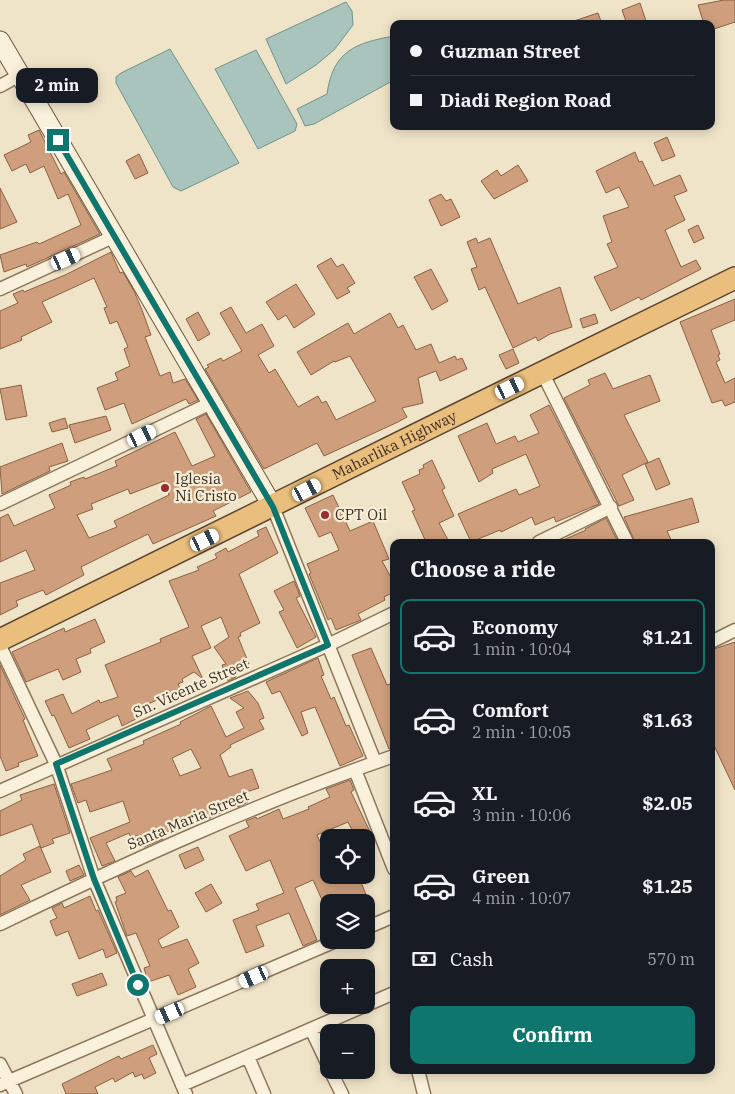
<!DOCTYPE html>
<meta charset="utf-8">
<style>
body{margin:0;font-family:"IBM Plex Serif",serif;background:#242831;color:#f1f3f6;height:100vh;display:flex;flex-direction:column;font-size:19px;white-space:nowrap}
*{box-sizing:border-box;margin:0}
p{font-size:16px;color:#9ea1a6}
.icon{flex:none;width:28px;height:28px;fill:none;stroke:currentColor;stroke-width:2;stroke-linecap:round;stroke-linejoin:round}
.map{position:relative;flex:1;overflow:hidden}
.side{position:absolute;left:390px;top:539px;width:325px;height:535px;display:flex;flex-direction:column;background:#171b24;border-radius:10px;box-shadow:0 2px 12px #0003}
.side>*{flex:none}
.hud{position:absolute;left:390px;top:20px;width:325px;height:110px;border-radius:10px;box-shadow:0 2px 12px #0003;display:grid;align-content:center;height:110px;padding:0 20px;background:#171b24}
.buttons{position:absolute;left:320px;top:829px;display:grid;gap:10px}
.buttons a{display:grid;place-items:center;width:55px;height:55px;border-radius:10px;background:#171b24;box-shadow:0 2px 12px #0003;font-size:25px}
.end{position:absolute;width:22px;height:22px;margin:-11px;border:6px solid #0f766e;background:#fff;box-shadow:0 0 0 2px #fff}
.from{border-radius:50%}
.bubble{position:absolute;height:35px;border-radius:10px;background:#171b24;box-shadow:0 2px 12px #0003;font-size:16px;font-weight:800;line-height:35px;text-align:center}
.car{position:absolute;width:15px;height:30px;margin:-15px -8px;border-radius:6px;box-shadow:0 0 4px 1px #0007;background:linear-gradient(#fff 24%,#345 0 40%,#fff 0 76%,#345 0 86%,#fff 0)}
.hud b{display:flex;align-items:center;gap:18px;height:48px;font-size:19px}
.hud b+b{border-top:1px solid #363941}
.hud i{width:12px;height:12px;background:#f1f3f6}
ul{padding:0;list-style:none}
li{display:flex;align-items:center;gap:15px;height:75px;margin:0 10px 8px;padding:0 10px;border:2px solid transparent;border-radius:10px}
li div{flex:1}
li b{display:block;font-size:19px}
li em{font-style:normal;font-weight:800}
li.selected{border-color:#0f766e}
li>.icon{width:45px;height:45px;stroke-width:1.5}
h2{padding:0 20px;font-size:22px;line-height:60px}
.pay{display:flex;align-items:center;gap:12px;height:55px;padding:0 20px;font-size:19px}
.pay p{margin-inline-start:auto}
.button{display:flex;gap:10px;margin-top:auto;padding:10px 20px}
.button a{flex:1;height:58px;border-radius:10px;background:#0f766e;color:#fff;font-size:20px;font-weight:800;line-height:58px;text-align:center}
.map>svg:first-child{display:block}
</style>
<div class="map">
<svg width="735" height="1094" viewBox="0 0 735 1094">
<rect width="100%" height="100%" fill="#f0e4c8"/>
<path fill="#a9c4bc" stroke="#6f938a" d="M346 2 352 11 353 25 334 50 316 65 286 84 266 39Z
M394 36V80L314 124 305 126 297 109 327 94C333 51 355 43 394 36Z
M170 49 239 163 181 191 173 187 116 83V77L121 73Z
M256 50 297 124 295 131 258 149 215 69Z"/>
<path fill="#cf9f7d" stroke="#8d5f41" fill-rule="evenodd" d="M724 0H735V22L714 29 711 24H704L698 5Z
M640 3 647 24H627L622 10Z
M598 13 602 24H571V22Z
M39 130 61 174 64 172 100 234 27 267 26 264 4 272 0 255 37 242 39 244 81 225 68 194 58 199 44 166 30 173 26 164 12 171 4 155 31 142 28 135Z
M667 137 675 156 662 161 654 143Z
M635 152 639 162 642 161 654 186 680 175 687 191 674 196 685 220 665 230 681 267 696 260 701 269 641 300 639 297 611 311 594 277 618 267 607 244 612 242 603 216 629 207 619 187 606 193 596 171Z
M139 154 148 173 135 179 126 161Z
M518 165 528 181 494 199 481 181 497 170 501 176Z
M0 188 17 222 0 229Z
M441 194 446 201 451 199 460 217 441 226 429 200Z
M698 225 704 238 694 243 688 230Z
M476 238 478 243 490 238 518 304 560 287 572 327 550 334 538 341 536 337 513 348 485 287 479 290 471 269 477 267 467 242Z
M111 252 120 273 123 272 134 291 142 310 151 335 145 337 160 376 170 372 173 383 185 379 198 400 189 404 186 399 132 424 124 403 105 410 97 388 118 380 115 373 130 366 124 349 128 347 117 321 110 324 104 308 107 307 94 278 42 302 52 322 21 337 22 340 0 349V311L18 303 13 294 23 290 24 292 65 275Z
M331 258 337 267 343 264 355 283 347 288 350 292 337 299 317 266Z
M431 269 448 301 432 310 414 277Z
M296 284 315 314 294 328 286 315 278 320 266 302Z
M735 299V320L711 330 720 354 718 355 720 360 716 362 725 383 735 378V402L725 406 722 400 712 403 680 322Z
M231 307 246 333 262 324 274 346 258 355 269 373 275 369 298 407 318 396 322 403 326 401 336 420 376 401 350 356 335 362 334 361 311 375 297 352 348 323 354 334 390 313 398 328 403 325 416 350 431 344 439 363 455 356 457 360 462 358 467 369 440 381 436 371 418 378 423 403 402 408 407 417 398 422 324 456 317 443 264 469 205 369 209 367 207 365 221 358 223 361 242 351 220 313Z
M198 312 210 334 198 341 186 319Z
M595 314 598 323 583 328 580 319Z
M513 349 519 363 506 369 499 355Z
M605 373 613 389 650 375 660 401 624 415 648 462 622 475 634 500 619 506 564 398 590 385 588 380Z
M21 385 27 416 6 420 0 389Z
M549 405 599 504 556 522 554 517 535 525 532 517 501 532 500 530 471 542 458 514 516 489 519 495 540 486 526 454 492 469 493 473 479 482 458 436 487 423 496 444 515 436 518 442 539 433 530 415Z
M206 414 251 492 213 511 216 516 153 544 148 534 109 553 81 567 84 575 46 595 43 590 16 601 18 606 0 615V583L35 570 26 550 0 562V518L8 514 14 526 55 508 49 495 71 485 70 482 84 477 85 479 117 466 115 461 175 432 192 466 215 456 196 419ZM164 481 169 495 114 521 117 527 89 538 77 515 93 509 91 504 128 489 130 494Z
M106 416 111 430 75 443 69 425Z
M65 418 68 428 52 432 49 423Z
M62 443 68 461 49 467 50 471 2 494 0 467Z
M659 458 670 484 656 490 645 464Z
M432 460 445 488 442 490 454 516 439 523 449 542H426L412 511 415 510 402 482 420 474 419 470 424 468 423 465Z
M333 495 350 531 373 521 389 559 382 561 394 583V592L384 597 385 600 358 614 361 620 336 630 331 618 328 620 309 574 311 573 307 564 339 550 331 532 319 537 305 508Z
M692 498 699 522 667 531 672 542H635L624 517Z
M606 518 618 542H559L586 530 585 529Z
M266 527 278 553 239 574 260 623 240 633 241 636 238 637 249 664 234 671 236 677 228 681 222 665 226 664 214 647 229 637 221 617 201 626 211 648 192 656 203 679 194 672 182 679 183 682 178 684 181 690 150 703 152 711 122 726 118 715 86 730 90 739 69 748 54 715 52 716 45 701 63 694 72 714 99 700 100 703 118 697 105 665 161 642 160 639 189 627 169 581 199 570 197 567 217 558 215 554 226 548 228 552 259 536 257 531Z
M294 581 300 596 296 598 316 637 297 648 279 612 284 610 274 591Z
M95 619 105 642 90 649 91 653 76 659 81 672 63 680 58 669 26 682 12 652 64 628 65 632Z
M735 642V790L711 739V650Z
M371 648 387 685 390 684 394 693V748L389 749 352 655Z
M318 658 324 675 321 676 331 699 334 697 346 726 349 725 363 756 340 766 315 707 301 712 308 733 302 736 280 691 272 694 266 682Z
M0 665 25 719 23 720 38 756 18 763 19 766 6 771 0 756Z
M248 691 258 703 264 718 259 720 264 729 230 745 231 747 220 755 229 777 252 769 259 788 243 793 248 802 238 807 236 805 208 819 203 810 184 818 186 823 161 835 163 839 144 847 138 835 131 838 129 833 106 843 115 861 102 866 90 838 130 822 123 801 90 812 86 800 78 803 71 784 112 770 107 759 144 744 143 741 181 724 180 722 211 706 226 737 244 728 236 712 244 708 230 698ZM191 749 201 768 180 776 172 758Z
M350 780 354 790 351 792 373 838H356L348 822 317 835 329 862V875H332L336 883 358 875 369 902H323L313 880 295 888 317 940 303 946 289 913 256 926 264 946 246 953 233 920 259 910 256 904 284 893 270 860 246 871 229 836 249 827 246 821 256 817 257 819 279 809 283 819 309 809 308 807 330 797 326 789Z
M54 784 70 833 52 839 54 843 41 848 32 824 0 836V811L22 800 20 795Z
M40 846 51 872 21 885 30 900 0 915V876L26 860 23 854Z
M198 847 204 860 185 869 179 855Z
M79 865 84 875 70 881 66 871Z
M148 870 168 911 171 910 179 927 158 940 162 948 187 939 199 963 188 969 196 987 178 995 169 975 148 982 144 968 150 966 136 933 127 936 115 902 117 901 116 897 126 893 118 877 131 871 135 877Z
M211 884 222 903 206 912 195 893Z
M90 896 96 911 98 910 117 953 106 958 103 949 79 959 68 931 56 936 50 921 57 918 52 908 62 903 64 908Z
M102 973 107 985 77 996 72 984Z
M153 1045 157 1054 149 1058 156 1073 144 1079 142 1074 135 1077 133 1072 115 1082 113 1078 95 1087 98 1094H66L62 1084 119 1056 121 1059Z"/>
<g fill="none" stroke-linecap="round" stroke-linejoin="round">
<g stroke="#8d765c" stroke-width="15">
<path id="minor" d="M0 86 20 75
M0 289 115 236
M542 372 627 542
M0 504 213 402
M273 507 375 762
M539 542 611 507
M711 642 735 630
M0 646 56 764 94 879 186 1094
M355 770 394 869
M0 791 328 645 394 613
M0 924C128 862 259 802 394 756
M366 928 394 916
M311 1029 329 1067
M248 1057 264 1094
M0 1064 16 1094
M330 1070 342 1094
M418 1070 424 1094
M0 1085 338 940
M182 1085 394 993"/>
</g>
<g stroke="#6f573f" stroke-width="21">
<path id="secondary" d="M0 41 273 507"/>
</g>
<g stroke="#5b4430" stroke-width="24">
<g id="trunk">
<path id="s1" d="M0 640C246 520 489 397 735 278"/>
</g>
</g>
<use href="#minor" stroke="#faf1dc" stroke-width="12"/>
<use href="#secondary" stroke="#faf1dc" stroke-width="19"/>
<use href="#trunk" stroke="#eabe7c" stroke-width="21"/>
</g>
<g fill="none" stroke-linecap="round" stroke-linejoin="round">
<path stroke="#0f766e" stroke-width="6" d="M58 140 273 507 328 645 56 764 94 879 138 985"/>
</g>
<g fill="#9e2a2b" stroke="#f7eed8" stroke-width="2">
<circle cx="165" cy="488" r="5"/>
<circle cx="325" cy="515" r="5"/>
</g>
<g text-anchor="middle" stroke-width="4.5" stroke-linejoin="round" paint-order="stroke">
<g font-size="15" fill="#3d2e20" stroke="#f7eed8">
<text dy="5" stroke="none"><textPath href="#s1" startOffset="440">Maharlika Highway</textPath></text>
<text transform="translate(191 688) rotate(-24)" y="5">Sn. Vicente Street</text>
<text transform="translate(188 820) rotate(-23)" y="5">Santa Maria Street</text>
</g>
<g font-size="15" fill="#3d2e20" stroke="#f7eed8" text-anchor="start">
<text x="175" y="484">Iglesia<tspan x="175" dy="17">Ni Cristo</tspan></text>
<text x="335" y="520">CPT Oil</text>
</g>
</g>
</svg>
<div class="buttons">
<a><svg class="icon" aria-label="locate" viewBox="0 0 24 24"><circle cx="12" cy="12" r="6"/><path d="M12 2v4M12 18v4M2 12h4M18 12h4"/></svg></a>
<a><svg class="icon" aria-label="layers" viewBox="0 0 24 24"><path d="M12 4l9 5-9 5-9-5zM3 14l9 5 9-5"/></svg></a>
<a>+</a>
<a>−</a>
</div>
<i class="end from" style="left:138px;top:985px"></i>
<i class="end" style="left:58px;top:140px"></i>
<div class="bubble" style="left:16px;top:68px;width:82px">2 min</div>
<i class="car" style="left:66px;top:259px;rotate:66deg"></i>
<i class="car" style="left:510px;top:388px;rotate:64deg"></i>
<i class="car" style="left:142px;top:436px;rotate:64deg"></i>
<i class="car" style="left:307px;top:490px;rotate:63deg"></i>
<i class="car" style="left:205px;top:540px;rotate:64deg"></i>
<i class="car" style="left:254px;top:977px;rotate:246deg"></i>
<i class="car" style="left:170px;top:1013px;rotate:246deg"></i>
<div class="hud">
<b><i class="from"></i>Guzman Street</b>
<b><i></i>Diadi Region Road</b>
</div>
<section class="side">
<h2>Choose a ride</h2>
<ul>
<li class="selected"><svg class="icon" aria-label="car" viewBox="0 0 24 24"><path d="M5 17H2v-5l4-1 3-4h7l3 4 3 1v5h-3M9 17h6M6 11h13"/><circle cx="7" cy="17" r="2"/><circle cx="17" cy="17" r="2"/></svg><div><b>Economy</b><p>1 min · 10:04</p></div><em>$1.21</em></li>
<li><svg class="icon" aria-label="car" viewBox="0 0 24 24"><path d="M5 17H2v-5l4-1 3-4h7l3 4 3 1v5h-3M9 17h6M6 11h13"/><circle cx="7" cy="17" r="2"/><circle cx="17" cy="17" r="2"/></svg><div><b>Comfort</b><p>2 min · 10:05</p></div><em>$1.63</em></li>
<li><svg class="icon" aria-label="car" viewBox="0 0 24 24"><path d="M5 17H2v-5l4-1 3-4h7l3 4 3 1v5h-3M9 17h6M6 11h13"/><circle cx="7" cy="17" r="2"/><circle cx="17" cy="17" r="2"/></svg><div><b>XL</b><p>3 min · 10:06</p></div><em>$2.05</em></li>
<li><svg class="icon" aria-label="car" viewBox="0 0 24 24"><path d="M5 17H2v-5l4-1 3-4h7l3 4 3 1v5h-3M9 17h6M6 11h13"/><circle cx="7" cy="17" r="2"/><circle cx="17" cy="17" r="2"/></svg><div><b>Green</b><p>4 min · 10:07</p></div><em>$1.25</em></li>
</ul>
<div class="pay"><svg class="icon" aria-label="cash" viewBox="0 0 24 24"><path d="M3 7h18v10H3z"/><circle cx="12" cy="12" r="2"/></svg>Cash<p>570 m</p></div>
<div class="button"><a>Confirm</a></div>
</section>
</div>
